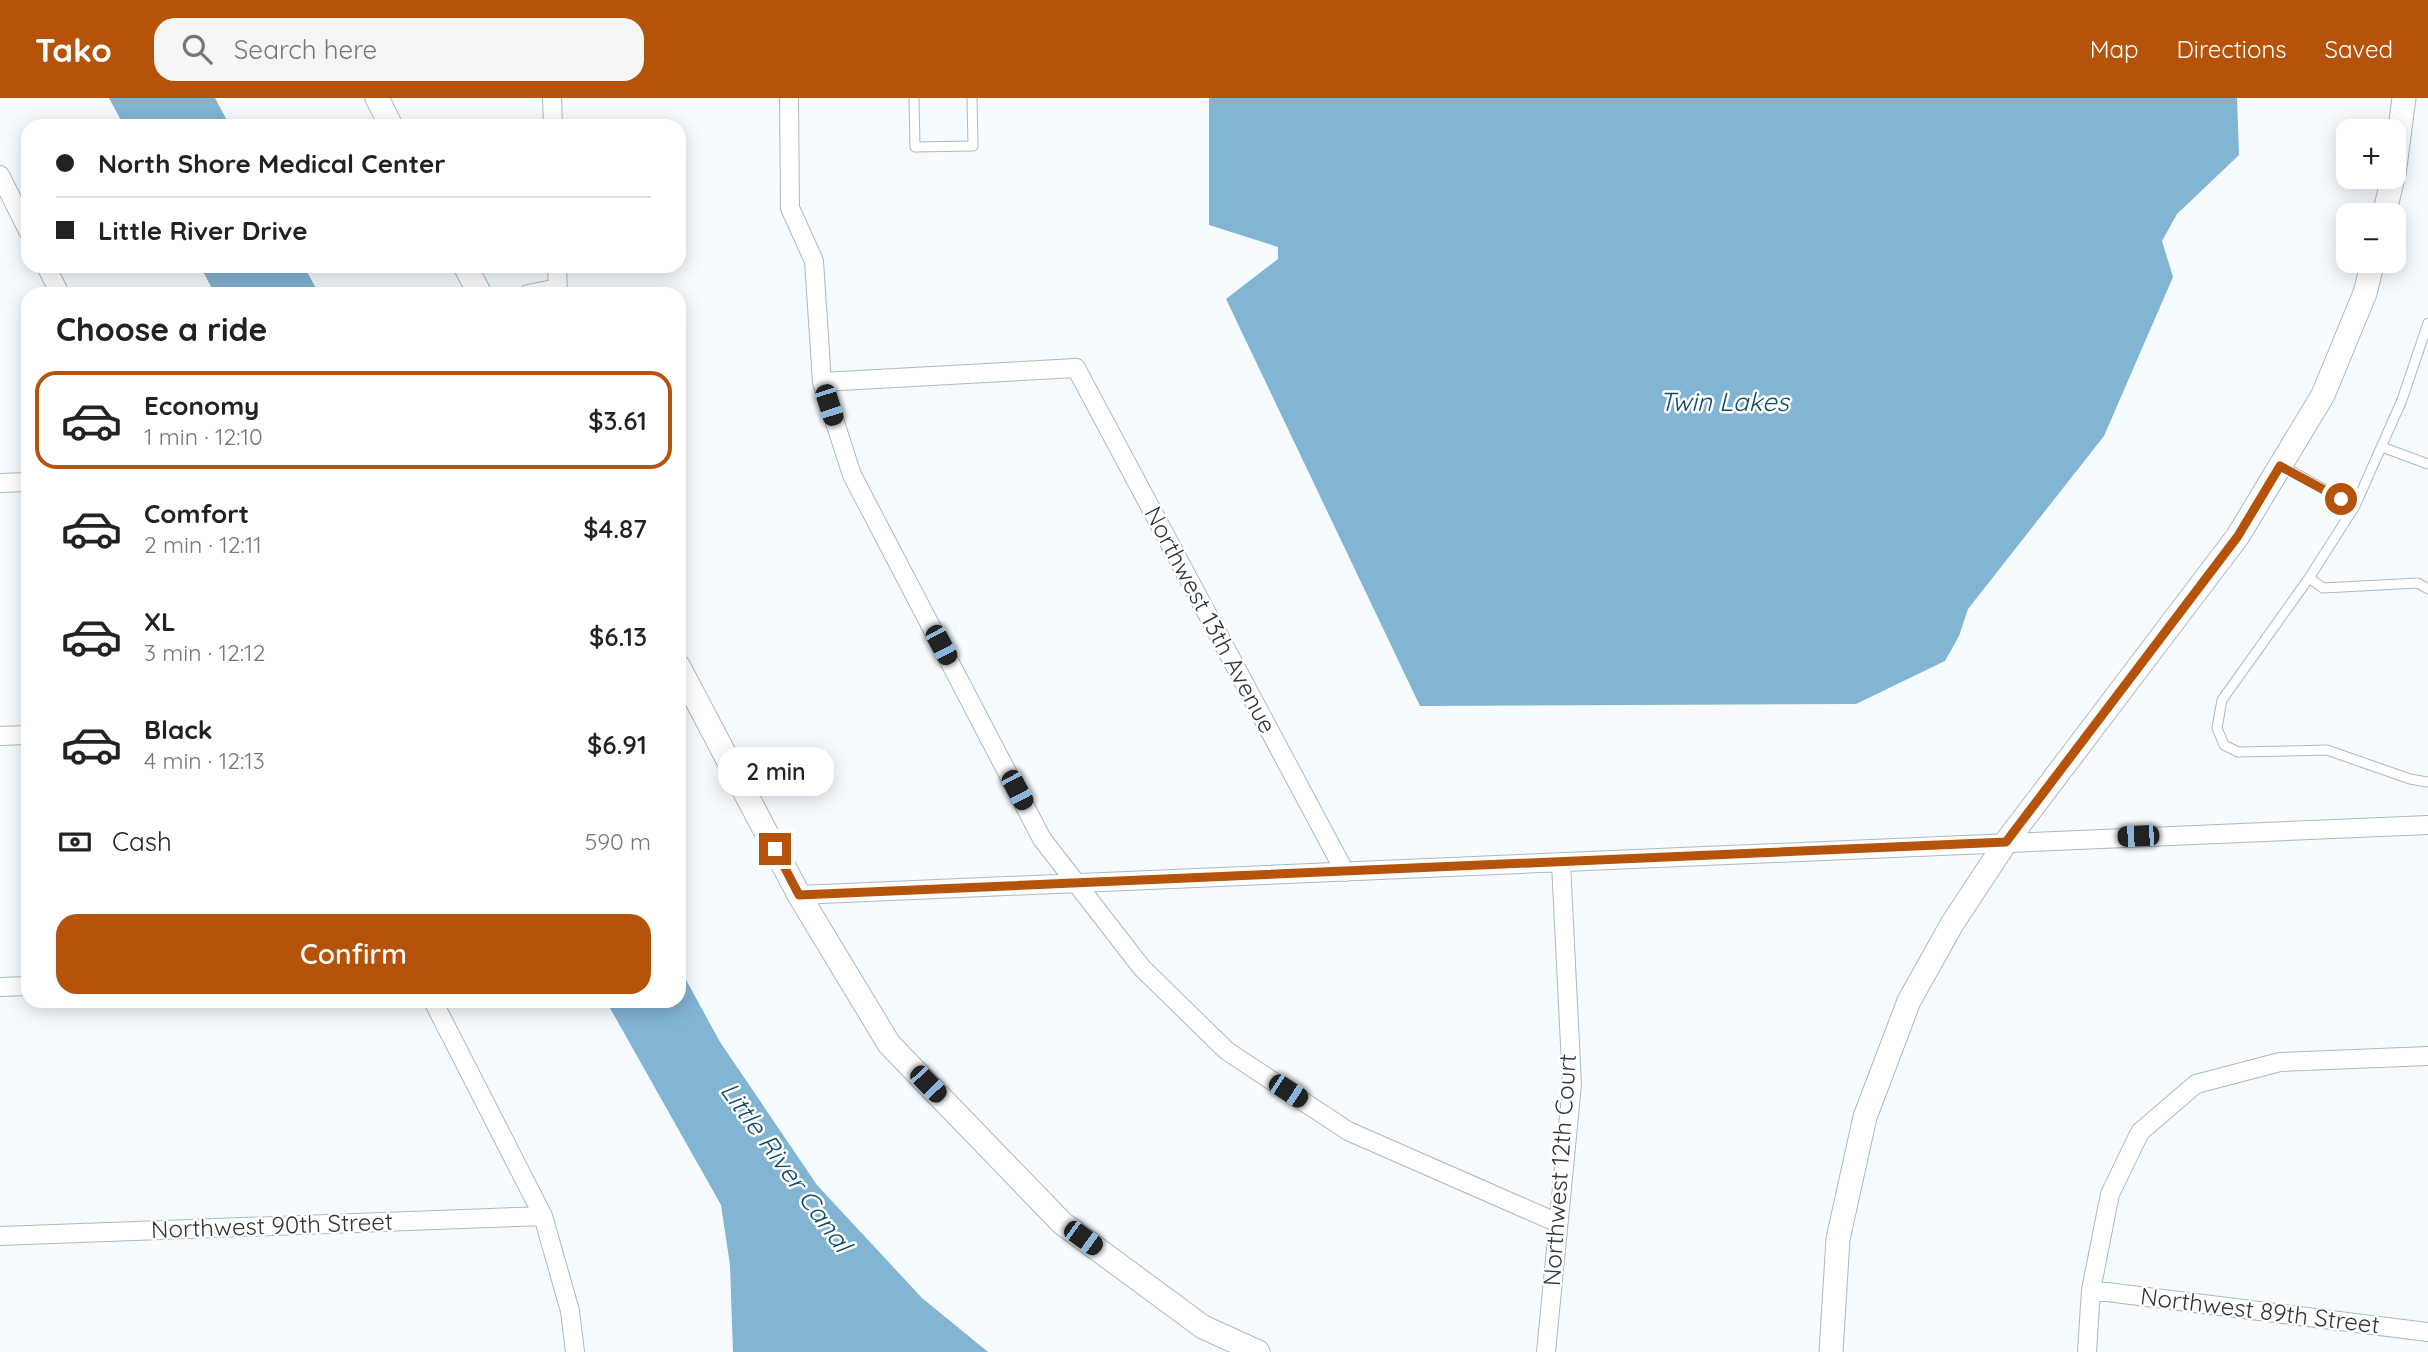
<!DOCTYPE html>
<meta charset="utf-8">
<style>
body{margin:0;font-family:Quicksand,sans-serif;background:#f6f6f6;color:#222;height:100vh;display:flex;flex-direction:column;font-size:26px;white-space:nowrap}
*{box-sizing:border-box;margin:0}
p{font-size:23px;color:#767676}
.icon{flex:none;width:38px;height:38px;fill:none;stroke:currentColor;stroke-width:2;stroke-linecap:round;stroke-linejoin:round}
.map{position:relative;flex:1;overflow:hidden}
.panel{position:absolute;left:21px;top:189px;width:665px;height:721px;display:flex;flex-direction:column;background:#fff;border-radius:21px;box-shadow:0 4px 18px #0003}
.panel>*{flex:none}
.banner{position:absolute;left:21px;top:21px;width:665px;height:154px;border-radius:21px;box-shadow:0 4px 18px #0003;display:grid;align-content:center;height:154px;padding:0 35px;background:#fff}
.fabs{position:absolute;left:2336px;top:21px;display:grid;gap:14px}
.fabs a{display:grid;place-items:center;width:70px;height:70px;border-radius:14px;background:#fff;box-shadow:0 4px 18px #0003;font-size:35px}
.end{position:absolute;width:32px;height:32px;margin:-16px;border:9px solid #b45309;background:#fff;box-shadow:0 0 0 4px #fff}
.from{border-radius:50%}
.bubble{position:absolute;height:49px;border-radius:21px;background:#fff;box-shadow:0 4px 18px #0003;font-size:23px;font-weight:600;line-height:49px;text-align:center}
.car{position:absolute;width:21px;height:42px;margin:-21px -10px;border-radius:9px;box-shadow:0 0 5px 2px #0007;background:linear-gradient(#222 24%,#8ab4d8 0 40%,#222 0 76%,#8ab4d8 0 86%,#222 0)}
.banner b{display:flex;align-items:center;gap:24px;height:66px;font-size:26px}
.banner b+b{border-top:2px solid #e0e0e0}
.banner i{width:18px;height:18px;background:#222}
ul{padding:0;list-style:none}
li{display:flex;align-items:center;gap:21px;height:98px;margin:0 14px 10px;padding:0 21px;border:4px solid transparent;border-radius:21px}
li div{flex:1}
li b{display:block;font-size:26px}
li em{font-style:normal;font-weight:600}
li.current{border-color:#b45309}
li>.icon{width:63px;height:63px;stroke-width:1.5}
h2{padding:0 35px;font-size:32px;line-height:84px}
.pay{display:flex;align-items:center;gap:18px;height:77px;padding:0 35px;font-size:26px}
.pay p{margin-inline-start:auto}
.primary-button{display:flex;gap:14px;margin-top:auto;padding:14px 35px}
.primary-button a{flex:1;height:80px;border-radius:21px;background:#b45309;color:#fff;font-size:28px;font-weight:600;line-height:80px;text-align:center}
header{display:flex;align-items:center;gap:42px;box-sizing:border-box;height:98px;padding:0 35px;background:#b45309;color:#fff}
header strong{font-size:33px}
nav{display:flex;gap:38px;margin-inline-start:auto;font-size:24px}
.search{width:490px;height:63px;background:#f6f6f6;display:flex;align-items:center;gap:18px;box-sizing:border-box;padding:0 24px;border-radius:21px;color:#767676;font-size:26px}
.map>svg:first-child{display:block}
</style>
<header>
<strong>Tako</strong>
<div class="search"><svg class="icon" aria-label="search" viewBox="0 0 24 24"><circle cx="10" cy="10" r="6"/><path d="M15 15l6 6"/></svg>Search here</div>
<nav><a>Map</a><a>Directions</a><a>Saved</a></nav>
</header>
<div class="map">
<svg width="2428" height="1254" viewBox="0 0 2428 1254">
<rect width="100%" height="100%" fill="#f6fbff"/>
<path fill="#82b4d3" d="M109 0H215L230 28H124Z
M1209 0H2237L2239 57 2177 116 2162 143 2173 179 2104 338 1968 511 1959 538 1945 563 1856 606 1420 608 1226 201 1278 161V149L1209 127Z
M200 168H304L319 196H215Z
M679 869 720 944 817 1087 922 1200 988 1254H733L730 1167 721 1107 606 903H679Z"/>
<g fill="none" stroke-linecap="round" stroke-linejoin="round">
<g stroke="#acb9c1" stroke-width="11">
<path id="service" d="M914 0 915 49 973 48 972 0
M2428 225 2402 302 2355 408 2309 480 2222 602 2217 630 2224 647 2238 654 2327 652 2410 681 2428 684
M2382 349 2428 366
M2280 367 2355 408
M2309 480 2323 490 2418 485 2428 491"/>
</g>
<g stroke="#acb9c1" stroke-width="20">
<path id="minor" d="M552 0 553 28
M789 0 790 110 814 163 822 284 852 377 1042 741 1142 870 1227 953 1348 1033 1558 1125
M0 77 28 133
M46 168 60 196
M557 168 558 196
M528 196 558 190
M822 284 1076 270 1345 774
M0 385 28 384
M0 638 28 637
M799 797 2428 727
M0 889 28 888
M433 903 543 1118 570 1213 575 1254
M0 1138 543 1118
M2091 1192 2428 1234
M1546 1254 1572 987 1561 765
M2087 1254 2091 1192 2110 1096 2140 1034 2196 986 2280 964 2428 958"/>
</g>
<g stroke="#acb9c1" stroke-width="25">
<path id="tertiary" d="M377 0 391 28
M2394 76 2404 0
M2384 117 2393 79
M465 168 480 196
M679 569 799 797 889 946 1062 1125 1203 1229 1258 1254
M1831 1254 1838 1141 1865 1019 1909 903 1952 826 2006 744 2238 438 2323 297 2365 195 2373 163"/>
</g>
<use href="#service" stroke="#fff" stroke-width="9"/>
<use href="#minor" stroke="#fff" stroke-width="18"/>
<use href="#tertiary" stroke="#fff" stroke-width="23"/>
</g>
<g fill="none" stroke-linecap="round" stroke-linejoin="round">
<path stroke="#b45309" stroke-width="9" d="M775 751 799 797 2006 744 2238 438 2280 368 2341 401"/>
</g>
<g text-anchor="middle" stroke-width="5" stroke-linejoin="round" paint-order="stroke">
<g font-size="24" fill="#2f3437" stroke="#fff">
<text transform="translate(1210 522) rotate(62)" y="8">Northwest 13th Avenue</text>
<text transform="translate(1560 1072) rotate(-86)" y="8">Northwest 12th Court</text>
<text transform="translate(272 1128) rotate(-2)" y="8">Northwest 90th Street</text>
<text transform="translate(2260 1213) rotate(7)" y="8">Northwest 89th Street</text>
</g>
<g font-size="26" font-style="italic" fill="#0c4c6b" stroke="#fff">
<text x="1724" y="313">Twin Lakes</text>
<text transform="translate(786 1069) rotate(54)" y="9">Little River Canal</text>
</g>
</g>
</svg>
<div class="fabs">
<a>+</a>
<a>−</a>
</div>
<i class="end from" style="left:2341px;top:401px"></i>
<i class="end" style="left:775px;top:751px"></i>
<div class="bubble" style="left:718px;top:649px;width:116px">2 min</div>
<i class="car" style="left:829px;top:307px;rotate:162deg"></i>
<i class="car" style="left:941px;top:547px;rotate:152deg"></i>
<i class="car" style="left:1017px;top:692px;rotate:152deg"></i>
<i class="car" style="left:2138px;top:738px;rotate:268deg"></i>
<i class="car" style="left:928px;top:986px;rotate:136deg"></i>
<i class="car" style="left:1288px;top:993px;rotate:123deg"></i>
<i class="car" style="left:1083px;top:1140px;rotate:126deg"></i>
<div class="banner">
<b><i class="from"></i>North Shore Medical Center</b>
<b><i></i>Little River Drive</b>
</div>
<section class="panel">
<h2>Choose a ride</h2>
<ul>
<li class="current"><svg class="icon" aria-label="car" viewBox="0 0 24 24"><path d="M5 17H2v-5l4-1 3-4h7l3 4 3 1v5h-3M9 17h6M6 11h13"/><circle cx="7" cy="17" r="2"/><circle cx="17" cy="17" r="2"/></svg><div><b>Economy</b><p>1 min · 12:10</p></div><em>$3.61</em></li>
<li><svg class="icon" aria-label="car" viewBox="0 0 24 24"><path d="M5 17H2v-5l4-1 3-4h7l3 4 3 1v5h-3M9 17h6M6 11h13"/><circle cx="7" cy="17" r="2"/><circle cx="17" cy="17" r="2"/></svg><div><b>Comfort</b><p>2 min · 12:11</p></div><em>$4.87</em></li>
<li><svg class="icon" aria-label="car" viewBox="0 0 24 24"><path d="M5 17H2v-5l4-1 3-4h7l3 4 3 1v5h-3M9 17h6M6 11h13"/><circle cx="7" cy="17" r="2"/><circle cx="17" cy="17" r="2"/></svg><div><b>XL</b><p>3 min · 12:12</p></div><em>$6.13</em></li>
<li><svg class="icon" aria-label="car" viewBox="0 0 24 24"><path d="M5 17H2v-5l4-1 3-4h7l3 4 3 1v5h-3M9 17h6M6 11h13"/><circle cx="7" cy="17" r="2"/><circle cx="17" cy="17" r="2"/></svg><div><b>Black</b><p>4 min · 12:13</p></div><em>$6.91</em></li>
</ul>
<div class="pay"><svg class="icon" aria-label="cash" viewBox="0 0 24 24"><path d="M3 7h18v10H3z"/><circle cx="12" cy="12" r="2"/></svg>Cash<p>590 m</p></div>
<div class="primary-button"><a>Confirm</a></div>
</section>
</div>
